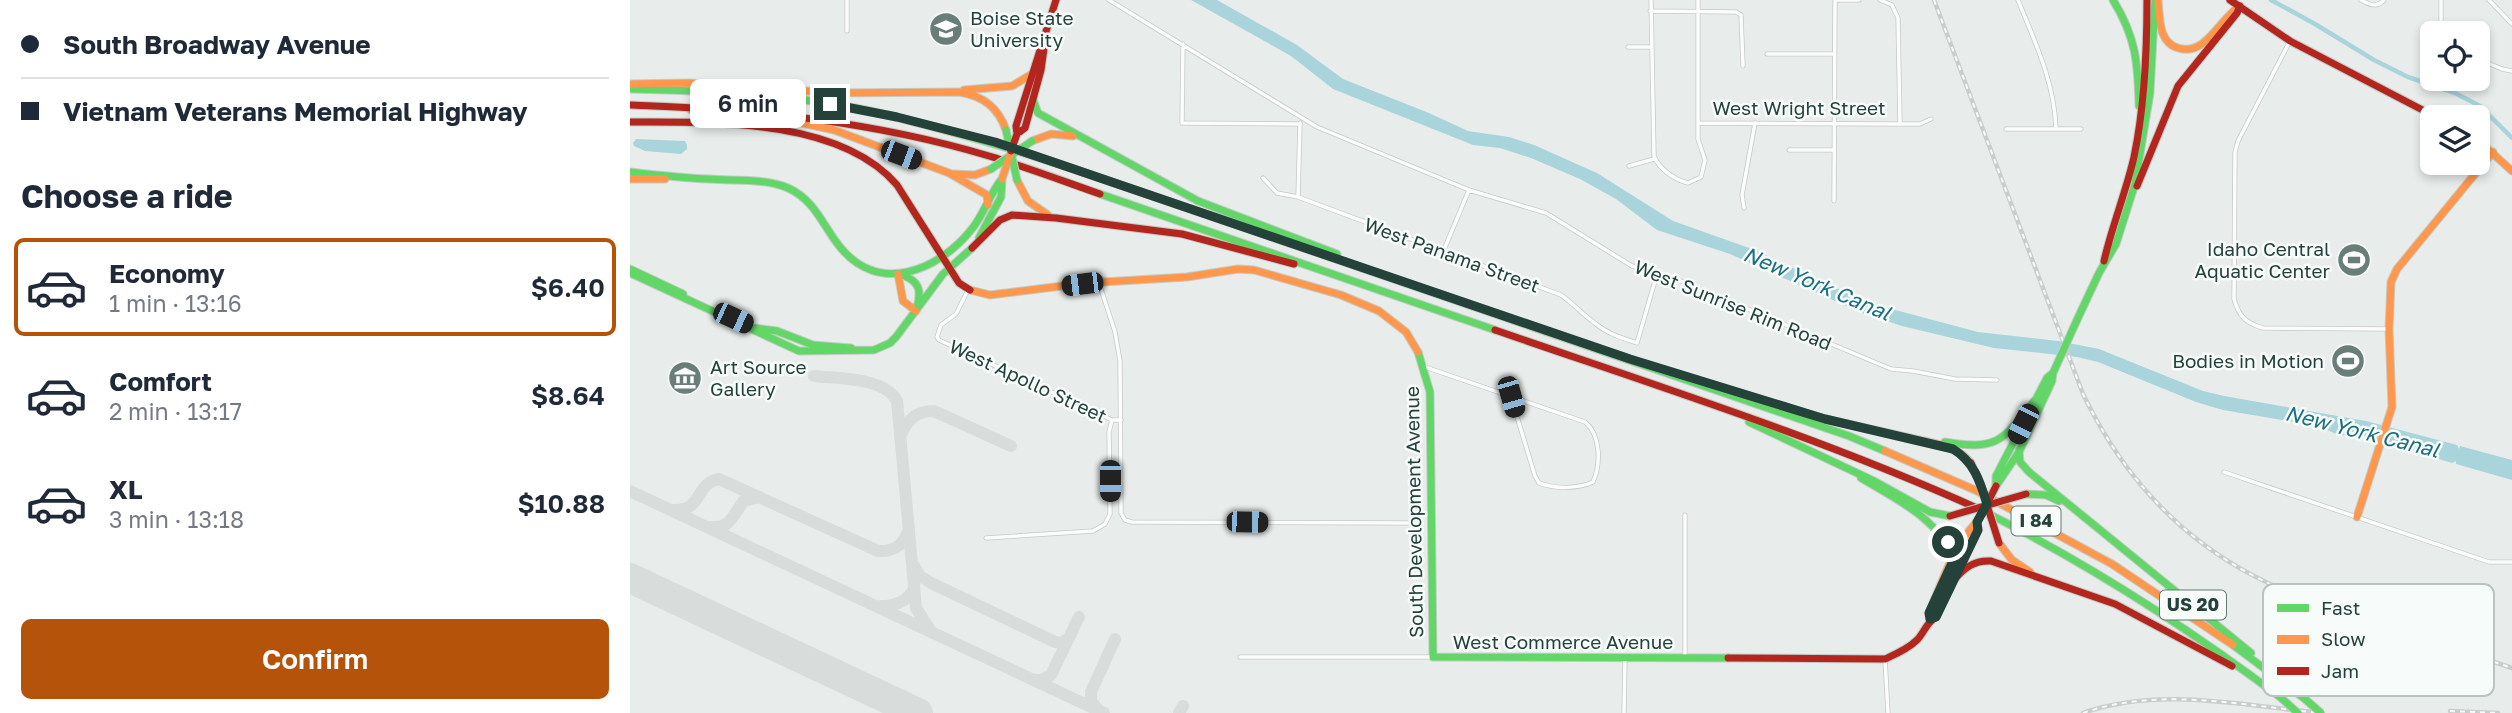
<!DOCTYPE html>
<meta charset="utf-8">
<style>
body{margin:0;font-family:"Golos Text",sans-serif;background:#f2f2f3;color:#1f2937;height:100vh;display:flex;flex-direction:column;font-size:26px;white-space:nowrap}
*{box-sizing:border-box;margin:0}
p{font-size:23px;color:#747a83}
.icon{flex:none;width:38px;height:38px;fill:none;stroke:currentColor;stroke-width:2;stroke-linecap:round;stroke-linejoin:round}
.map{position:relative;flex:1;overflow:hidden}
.panel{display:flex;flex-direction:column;background:#fff;width:630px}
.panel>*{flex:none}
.top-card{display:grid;align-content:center;height:154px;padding:0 21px;background:#fff}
.tools{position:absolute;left:1790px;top:21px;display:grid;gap:14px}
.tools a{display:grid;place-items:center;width:70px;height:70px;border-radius:10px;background:#fff;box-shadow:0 4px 10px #0003;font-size:35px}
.end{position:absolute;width:32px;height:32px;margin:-16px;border:9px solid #24423a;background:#fff;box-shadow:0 0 0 4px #fff}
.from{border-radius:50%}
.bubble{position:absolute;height:49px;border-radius:10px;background:#fff;box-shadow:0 4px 10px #0003;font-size:23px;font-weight:600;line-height:49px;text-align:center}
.car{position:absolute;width:21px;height:42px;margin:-21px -10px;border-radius:9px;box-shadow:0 0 5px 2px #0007;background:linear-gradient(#222 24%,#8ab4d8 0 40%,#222 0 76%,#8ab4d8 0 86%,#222 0)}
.top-card b{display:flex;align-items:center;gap:24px;height:66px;font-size:26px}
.top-card b+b{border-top:2px solid #e0e1e3}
.top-card i{width:18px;height:18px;background:#1f2937}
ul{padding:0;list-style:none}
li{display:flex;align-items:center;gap:21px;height:98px;margin:0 14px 10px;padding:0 7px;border:4px solid transparent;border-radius:10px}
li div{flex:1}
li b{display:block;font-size:26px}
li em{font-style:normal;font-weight:600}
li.on{border-color:#b45309}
li>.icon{width:63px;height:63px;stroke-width:1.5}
h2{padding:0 21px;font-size:32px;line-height:84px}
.action{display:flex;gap:14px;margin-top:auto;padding:14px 21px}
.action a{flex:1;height:80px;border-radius:10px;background:#b45309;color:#fff;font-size:28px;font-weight:600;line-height:80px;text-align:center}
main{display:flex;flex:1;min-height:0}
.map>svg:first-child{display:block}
</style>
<main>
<section class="panel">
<div class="top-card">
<b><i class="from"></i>South Broadway Avenue</b>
<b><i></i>Vietnam Veterans Memorial Highway</b>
</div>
<h2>Choose a ride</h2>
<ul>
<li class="on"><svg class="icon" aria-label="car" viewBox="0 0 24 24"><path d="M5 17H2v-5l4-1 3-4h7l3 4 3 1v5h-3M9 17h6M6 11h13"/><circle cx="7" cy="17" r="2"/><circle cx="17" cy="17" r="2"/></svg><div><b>Economy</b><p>1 min · 13:16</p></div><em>$6.40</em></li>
<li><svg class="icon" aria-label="car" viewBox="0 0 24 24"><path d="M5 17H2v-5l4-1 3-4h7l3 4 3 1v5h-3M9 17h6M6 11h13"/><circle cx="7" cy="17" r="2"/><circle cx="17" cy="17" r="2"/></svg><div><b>Comfort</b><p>2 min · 13:17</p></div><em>$8.64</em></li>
<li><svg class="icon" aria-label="car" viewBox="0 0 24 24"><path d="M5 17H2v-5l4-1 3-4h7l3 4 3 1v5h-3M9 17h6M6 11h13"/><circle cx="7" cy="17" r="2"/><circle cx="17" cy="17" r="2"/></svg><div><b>XL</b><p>3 min · 13:18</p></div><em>$10.88</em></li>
</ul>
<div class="action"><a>Confirm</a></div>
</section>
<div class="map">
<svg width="1882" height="713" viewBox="0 0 1882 713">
<rect width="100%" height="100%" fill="#e8edeb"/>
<path fill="#a9d4db" d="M561 0H587L667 45 713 79 799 113 838 131 879 137 904 145 967 173 1043 221 1122 249 1239 303 1348 332 1428 341 1469 349 1573 391 1594 396 1736 421 1827 445 1829 449 1830 446 1882 460V480L1826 464V461L1822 463 1732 435C1716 436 1707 437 1693 427L1593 410 1566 402 1468 362 1447 357 1364 348 1272 326 1232 313 1100 254 1027 230 986 199 950 179 901 158 870 148 843 145 703 89 661 56Z
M6 139 55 141 57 145V149L51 154 15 151 4 146 3 143Z"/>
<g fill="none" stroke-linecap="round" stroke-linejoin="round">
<path stroke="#a9d4db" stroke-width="4.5" d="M1641 0 1685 24 1744 60 1778 77 1825 93 1850 106 1882 138"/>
<path stroke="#d8dddc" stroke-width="12" d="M184 376C209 379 254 377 267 401L286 608 300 630
M271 435C277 419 287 411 304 411L381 446
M0 491 474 713
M44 510C73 511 65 483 89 479L248 551C264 552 274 545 279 529
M79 527C101 530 103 514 114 501L130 497
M284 566 290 576 301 583 425 642 432 643 439 638
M250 606C264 606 278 602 284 588
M403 680H412L421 675 449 617
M469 711 461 701V692L485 639
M549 713 553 706"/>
<path stroke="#d8dddc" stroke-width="30" d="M0 578 288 713"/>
<g stroke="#c5cac8" stroke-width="5">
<path id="street" d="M217 0V31
M479 0 687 127 839 190 916 213 1002 266 1051 281 1261 369 1283 371 1325 379 1367 380
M1021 0 1024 156C1029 169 1045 180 1058 183L1071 177 1075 160 1068 139V0
M1206 0H1229
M1250 0 1262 5 1268 18 1270 124
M1388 0C1405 42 1424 81 1426 128
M1731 0C1740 5 1747 8 1754 0
M1811 0V33
M1859 0 1882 24
M1020 11 1106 12 1111 15 1113 66
M1660 41 1608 141 1605 152 1604 299C1609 317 1616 323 1633 328L1759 329
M553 44 552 123 668 124
M998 47H1020
M1137 54H1205
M1848 59 1872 69 1882 71
M1068 123 1270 124H1290L1301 119
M1376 129H1451
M1159 150H1204
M999 166 1024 159
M633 178 647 193 668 197 931 295C944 304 953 315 966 324 978 334 992 338 1007 343L1027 274
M668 197 670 123
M1204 201 1205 0
M1114 208 1112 195 1125 123
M813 252 839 190
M469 283 485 332 490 361 491 513 495 520 502 522 780 523
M338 290 326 314 311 325 307 337 309 340 482 420H491
M795 367 955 422C971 435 971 464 963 482 948 489 925 489 909 483L905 476 881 397
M1594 472 1859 562H1882
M1055 515V659
M356 538 463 531 475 524 480 514 479 432 482 420
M610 657H803
M1255 659 1258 713
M994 713 995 658"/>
</g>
<g stroke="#c3cbc8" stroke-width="9">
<path id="fast" d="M1483 0C1506 37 1508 63 1509 106
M0 89C79 91 158 94 235 110 302 125 367 144 432 165
M403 100 408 113 568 201 707 254
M0 172C26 175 53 178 79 179 105 181 135 178 158 188 185 200 193 226 210 247 249 295 308 271 341 230 354 215 359 195 371 180
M470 194 865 330
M349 238 371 197 372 179
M732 268 1219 436 1255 451
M0 269 53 294
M0 273 169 351 244 350 260 343 266 337 313 274 342 248
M272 275C289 281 292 290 287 307
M1447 320 1469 273 1486 244 1505 184 1520 93 1525 0
M125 328 147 331 183 345 221 348
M788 352 800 392 803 657 1098 658
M1119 422 1244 481 1300 512 1320 516
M1315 442C1369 451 1373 440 1405 400
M1389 450 1390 462 1399 472 1621 653
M1231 478C1266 499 1308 518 1324 559
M1366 486V476L1417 378 1423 373
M1366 486 1389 452 1422 381 1423 373
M1396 494 1416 495 1429 501
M1359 514C1462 566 1558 628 1650 697
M1603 645 1675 699"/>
</g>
<g stroke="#c3cbc8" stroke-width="9">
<path id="slow" d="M1528 0C1530 18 1528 42 1548 48 1576 57 1590 18 1610 6
M0 84 59 83 205 93 329 92C353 96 368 107 376 130
M334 90 382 86 402 74
M61 110 158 120 204 130 319 173 357 195 358 205
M1848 140 1882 171
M402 141 421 134 443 136
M432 165 732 268
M324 174 345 175 361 169
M0 179H35
M387 180 398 201 418 215
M268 274 273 301 286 311
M340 290 360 295 456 283 557 277 608 269 624 270 711 295 749 311 776 332 788 352
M1112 394 1195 419 1316 446 1333 455 1341 463
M1255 451 1345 490 1482 564 1603 645
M1727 517 1762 407 1759 329 1761 282 1767 269 1863 152
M1369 543 1382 560 1400 572
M1300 619 1299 613C1312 583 1323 546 1347 522"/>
</g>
<g stroke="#c3cbc8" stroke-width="9">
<path id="jam" d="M1600 0 1660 41 1806 117
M416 34 411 70 395 128 387 134 386 126 426 0
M0 105C121 109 242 121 359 156 396 167 433 181 470 194
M0 122C81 122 210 118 267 185L329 283 340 290
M1507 186 1548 86 1607 13 1610 6
M342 248 370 220 382 215 426 218 552 234 664 264
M1474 261C1482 226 1496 192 1504 157 1515 105 1517 52 1517 0
M865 330C1027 386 1192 438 1349 509
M1323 581C1334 568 1344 560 1361 561L1485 604 1602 666
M1098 658 1255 659C1266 654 1278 649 1287 640 1294 633 1296 623 1306 617L1348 530 1347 522"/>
</g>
<use href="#street" stroke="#fcfcfc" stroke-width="3.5"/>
<use href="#fast" stroke="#63d668" stroke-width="7"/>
<use href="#slow" stroke="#ff974d" stroke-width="7"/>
<use href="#jam" stroke="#b3261e" stroke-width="7"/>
<g stroke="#c9cdcc" stroke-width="4.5">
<path id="rail" d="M1304 0 1453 394C1491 473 1548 537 1626 577 1662 596 1702 608 1740 621 1788 636 1835 652 1882 668
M1820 711 1868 713
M1453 713C1531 686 1613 706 1692 713"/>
</g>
<use href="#rail" stroke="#f7fbf9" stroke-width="2" stroke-dasharray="5" stroke-linecap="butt"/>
<g stroke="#c3cbc8" stroke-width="9" stroke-linecap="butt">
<path id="fast-bridge" d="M376 130 387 180
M361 169 402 141
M1423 373 1447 320
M1347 522 1356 505
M1650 697 1668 713
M1675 699 1691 713"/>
</g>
<g stroke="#c3cbc8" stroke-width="9" stroke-linecap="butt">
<path id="slow-bridge" d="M372 179 380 155"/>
</g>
<g stroke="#c3cbc8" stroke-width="9" stroke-linecap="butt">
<path id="jam-bridge" d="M381 151 387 134
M1341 463 1351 486 1369 543
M1357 504 1366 486
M1320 516 1396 494"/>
</g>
<use href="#fast-bridge" stroke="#63d668" stroke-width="7"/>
<use href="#slow-bridge" stroke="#ff974d" stroke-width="7"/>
<use href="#jam-bridge" stroke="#b3261e" stroke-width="7"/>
</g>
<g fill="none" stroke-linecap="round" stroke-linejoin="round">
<path stroke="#24423a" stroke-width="9" d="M200 104 267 117 365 142 1000 359 1195 419 1323 449C1344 462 1350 481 1357 504L1347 522 1348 530 1306 617 1300 619 1299 613 1324 559 1318 542"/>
</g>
<defs>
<g id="university-disc" transform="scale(1.75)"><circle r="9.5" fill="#697e78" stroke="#f7fbf9"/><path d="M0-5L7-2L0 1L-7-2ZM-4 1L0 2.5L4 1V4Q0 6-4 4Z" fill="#fff"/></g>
<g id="stadium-disc" transform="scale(1.75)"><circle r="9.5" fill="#697e78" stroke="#f7fbf9"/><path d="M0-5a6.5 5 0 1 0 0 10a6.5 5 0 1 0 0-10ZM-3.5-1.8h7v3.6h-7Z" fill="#fff"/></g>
<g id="museum-disc" transform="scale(1.75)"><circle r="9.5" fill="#697e78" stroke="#f7fbf9"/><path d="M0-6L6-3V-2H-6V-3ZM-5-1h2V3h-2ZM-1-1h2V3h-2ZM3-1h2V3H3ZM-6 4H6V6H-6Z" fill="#fff"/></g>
</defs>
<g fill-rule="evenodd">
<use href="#university-disc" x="316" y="29"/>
<use href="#stadium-disc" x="1724" y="260"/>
<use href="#stadium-disc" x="1718" y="361"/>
<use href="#museum-disc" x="55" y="378"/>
</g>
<g text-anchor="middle" stroke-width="5" stroke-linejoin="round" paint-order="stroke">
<g fill="#f7fbf9" stroke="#637a73" stroke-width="2">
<rect x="1381.5" y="506.5" width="49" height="29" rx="5"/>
<rect x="1530" y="590.5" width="66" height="29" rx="5"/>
</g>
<g font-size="18" font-weight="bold" fill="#24423a">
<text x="1406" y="527">I 84</text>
<text x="1563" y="611">US 20</text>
</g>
<g font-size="19" fill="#24423a" stroke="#f7fbf9" text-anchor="start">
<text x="340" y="25">Boise State<tspan x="340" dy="22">University</tspan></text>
<text x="1700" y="256" text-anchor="end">Idaho Central<tspan x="1700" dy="22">Aquatic Center</tspan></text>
<text x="1694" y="368" text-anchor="end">Bodies in Motion</text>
<text x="80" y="374">Art Source<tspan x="80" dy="22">Gallery</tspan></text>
</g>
<g font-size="19" fill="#24423a" stroke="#f7fbf9">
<text x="1169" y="115">West Wright Street</text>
<text transform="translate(822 255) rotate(20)" y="7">West Panama Street</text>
<text transform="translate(1103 305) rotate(22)" y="7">West Sunrise Rim Road</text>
<text transform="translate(398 381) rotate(25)" y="7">West Apollo Street</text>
<text transform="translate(784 512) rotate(-91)" y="7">South Development Avenue</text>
<text x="933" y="649">West Commerce Avenue</text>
</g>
<g font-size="21" font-style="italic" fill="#1c6f80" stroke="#f7fbf9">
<text transform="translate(1187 284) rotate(23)" y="7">New York Canal</text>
<text transform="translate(1732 432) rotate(14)" y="7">New York Canal</text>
</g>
</g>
<rect x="1633" y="584" width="231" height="112" rx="10" fill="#f7fbf9" stroke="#b8c4c0" stroke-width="2"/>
<rect x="1647" y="604" width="32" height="8" fill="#63d668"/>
<rect x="1647" y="635" width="32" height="9" fill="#ff974d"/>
<rect x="1647" y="667" width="32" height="8" fill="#b3261e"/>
<g font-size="19" fill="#24423a">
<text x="1691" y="615">Fast</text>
<text x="1691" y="646">Slow</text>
<text x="1691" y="678">Jam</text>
</g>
</svg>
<div class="tools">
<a><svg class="icon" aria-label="locate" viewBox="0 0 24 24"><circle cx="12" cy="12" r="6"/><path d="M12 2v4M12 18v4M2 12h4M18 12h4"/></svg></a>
<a><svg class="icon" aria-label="layers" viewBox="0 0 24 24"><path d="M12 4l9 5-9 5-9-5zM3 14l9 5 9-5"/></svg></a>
</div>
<i class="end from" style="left:1318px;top:542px"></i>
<i class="end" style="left:200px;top:104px"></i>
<div class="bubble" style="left:60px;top:79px;width:116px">6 min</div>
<i class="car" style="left:271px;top:155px;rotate:111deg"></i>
<i class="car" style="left:452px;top:284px;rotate:263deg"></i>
<i class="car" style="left:103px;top:318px;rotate:115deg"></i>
<i class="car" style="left:881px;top:397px;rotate:164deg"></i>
<i class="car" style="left:1393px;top:424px;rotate:207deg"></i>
<i class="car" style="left:480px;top:481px;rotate:180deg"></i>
<i class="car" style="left:617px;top:522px;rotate:91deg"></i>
</div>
</main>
